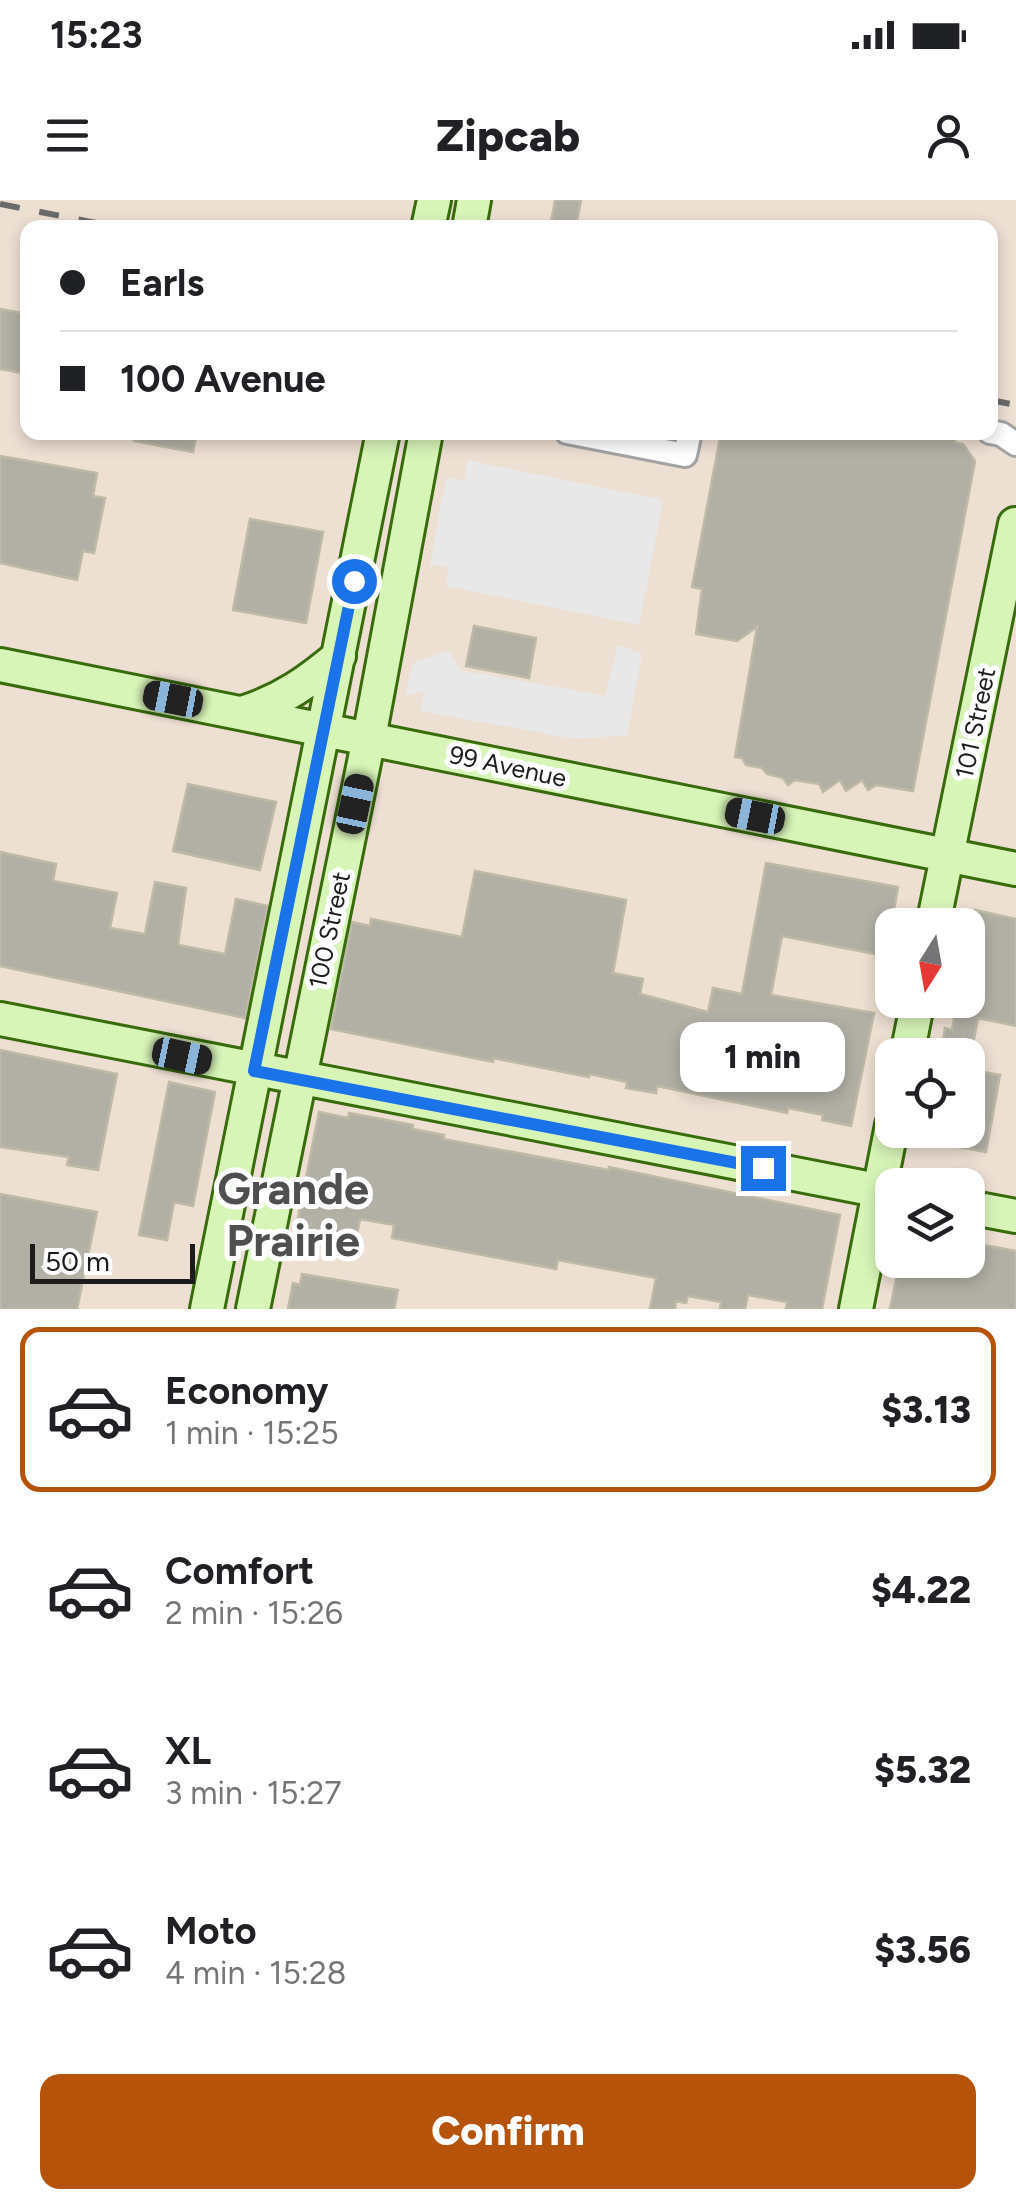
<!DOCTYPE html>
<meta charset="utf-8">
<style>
body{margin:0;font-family:Figtree,sans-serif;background:#f2f2f2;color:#202124;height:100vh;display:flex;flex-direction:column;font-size:38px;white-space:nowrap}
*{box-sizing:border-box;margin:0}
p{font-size:32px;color:#757577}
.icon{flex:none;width:55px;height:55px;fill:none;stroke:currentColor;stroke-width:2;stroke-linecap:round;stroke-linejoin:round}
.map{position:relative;height:1109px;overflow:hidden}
.side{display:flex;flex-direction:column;background:#fff;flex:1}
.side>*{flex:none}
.guide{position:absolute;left:20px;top:20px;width:978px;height:220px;border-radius:20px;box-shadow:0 5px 15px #0003;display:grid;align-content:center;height:220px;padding:0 40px;background:#fff}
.needle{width:65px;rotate:191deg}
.tools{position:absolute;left:875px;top:708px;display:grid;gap:20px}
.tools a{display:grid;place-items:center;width:110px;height:110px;border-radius:20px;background:#fff;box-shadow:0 5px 15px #0003;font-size:50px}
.scale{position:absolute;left:30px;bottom:25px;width:165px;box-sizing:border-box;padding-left:10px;border:5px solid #1c1c1c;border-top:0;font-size:28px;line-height:35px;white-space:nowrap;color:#1c1c1c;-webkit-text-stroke:8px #fff;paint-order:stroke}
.end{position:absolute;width:45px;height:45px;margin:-22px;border:12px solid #1a73e8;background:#fff;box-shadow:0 0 0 5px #fff}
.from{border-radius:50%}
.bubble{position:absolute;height:70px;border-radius:20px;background:#fff;box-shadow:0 5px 15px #0003;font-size:32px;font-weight:800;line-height:70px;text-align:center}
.car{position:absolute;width:30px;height:60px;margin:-30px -15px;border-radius:12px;box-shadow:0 0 8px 2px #0007;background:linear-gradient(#222 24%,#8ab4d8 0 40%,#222 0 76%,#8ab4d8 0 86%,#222 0)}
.guide b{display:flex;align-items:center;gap:35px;height:95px;font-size:38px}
.guide b+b{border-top:2px solid #e0e0e0}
.guide i{width:25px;height:25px;background:#202124}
ul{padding:18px 0 0;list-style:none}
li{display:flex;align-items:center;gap:30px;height:165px;margin:0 20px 15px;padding:0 20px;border:5px solid transparent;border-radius:20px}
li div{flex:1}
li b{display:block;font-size:38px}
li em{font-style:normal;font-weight:800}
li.selected{border-color:#b45309}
li>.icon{width:90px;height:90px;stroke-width:1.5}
.action{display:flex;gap:20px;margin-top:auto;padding:20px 40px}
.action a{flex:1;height:115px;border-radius:20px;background:#b45309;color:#fff;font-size:40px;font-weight:800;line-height:115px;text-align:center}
.status{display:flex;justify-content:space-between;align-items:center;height:70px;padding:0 50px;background:#fff;direction:ltr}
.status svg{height:28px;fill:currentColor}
header{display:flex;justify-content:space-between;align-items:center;height:130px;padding:0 40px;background:#fff;font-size:45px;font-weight:800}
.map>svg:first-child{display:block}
</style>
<div class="status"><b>15:23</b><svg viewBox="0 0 49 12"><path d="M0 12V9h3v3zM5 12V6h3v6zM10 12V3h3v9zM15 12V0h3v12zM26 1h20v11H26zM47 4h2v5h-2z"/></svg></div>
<header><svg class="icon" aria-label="menu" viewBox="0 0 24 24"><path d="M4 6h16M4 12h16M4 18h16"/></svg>Zipcab<svg class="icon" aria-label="person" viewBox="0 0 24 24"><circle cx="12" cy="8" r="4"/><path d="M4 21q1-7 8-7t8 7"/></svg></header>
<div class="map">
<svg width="1016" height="1109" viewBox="0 0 1016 1109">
<rect width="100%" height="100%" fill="#ecede2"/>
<path fill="#eddfd2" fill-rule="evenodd" d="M0 0H1016V1109H0ZM28 28H990V232H28ZM892 725H968V800H892ZM892 855H968V930H892ZM892 985H968V1060H892Z"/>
<path fill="#e8e8e8" d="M467 260 663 300 639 425 446 386 449 368 430 364 446 278 465 281Z
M617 445 642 453 627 535 576 539 420 511 424 491 406 495 413 463 448 451 460 470 606 496Z"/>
<path fill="#b2b0a5" stroke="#bebaa6" stroke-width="2.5" d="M555 0H581L576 28H550Z
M0 109 28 114V174L0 169Z
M135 232H197L193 252 134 241Z
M721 232H957L955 243 963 244 975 261 913 591 876 585 868 590 862 580 846 591 840 580 823 592 819 584 795 580 788 585 783 578 767 574 762 568 746 565 742 558 735 557 757 427 737 441 696 434 702 389 692 387Z
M0 256 97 273 93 296 105 298 94 353 83 351 77 380 0 363Z
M250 319 323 332 306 423 233 410Z
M474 426 536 438 529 478 466 466Z
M188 584 276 602 260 670 173 651Z
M0 652 56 664 53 681 117 693 110 728 145 734 155 682 186 688 178 745 225 754 236 699 268 706 245 818 0 766Z
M766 663 898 687 886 756 782 736 771 795 874 813 851 926 822 920 823 915 788 908 787 913 657 886 656 893 626 888 627 882 590 874 589 877 493 858V862L331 829 352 722 370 726 371 719 462 737 475 671 626 700 613 773 643 779 640 794 708 812 713 788 742 794Z
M975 710 1016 719V826L978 818 971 855H941L945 828 952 830 957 800H968V747Z
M0 850 117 874 98 970 67 965 69 957 0 947Z
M968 869 1000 875 986 952 916 939 917 930H968Z
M169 882 215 892 193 1006 174 1002 167 1040 139 1035Z
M319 912 348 918 349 913 413 925 412 929 444 935 443 939 609 970V967L840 1015 822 1109H786L787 1102 748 1095 745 1109H720L721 1102 688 1096 686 1103 676 1101 675 1109H650L656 1078 558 1060 556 1069 392 1038 394 1025 360 1019 356 1039 296 1028Z
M0 994 97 1012 77 1109H0Z
M968 1042 1016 1051V1109H890L900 1060H968Z
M302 1074 398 1090 394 1109H288L293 1083 300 1085Z"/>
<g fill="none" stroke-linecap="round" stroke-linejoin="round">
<g stroke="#a3a3a3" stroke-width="28">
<path id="street" d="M567 232 685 255 690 232
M990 232 1001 234 1016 244"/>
</g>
<g stroke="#386b0b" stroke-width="38">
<path id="secondary" d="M428 28 434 0
M469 28 474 0
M0 465 1016 669
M245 512C283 500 309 481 339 456
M933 725 1015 324
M0 819 892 993
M907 855 918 800
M968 1007 1016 1016
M207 1109 383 232
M253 1109 369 538 426 232
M856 1109 892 925"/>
</g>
<use href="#street" stroke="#fff" stroke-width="22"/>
<use href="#secondary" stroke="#d8f5b8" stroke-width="32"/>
<path stroke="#6a6a6a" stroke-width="6" stroke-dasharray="20 20" stroke-linecap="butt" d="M0 4 121 28
M990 200 1016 205"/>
</g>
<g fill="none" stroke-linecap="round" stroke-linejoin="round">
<path stroke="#1a73e8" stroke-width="12" d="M354 381 254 871 763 968"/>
</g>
<g text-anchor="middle" stroke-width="10" stroke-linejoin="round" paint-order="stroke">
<g font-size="25" fill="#1c1c1c" stroke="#fff">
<text transform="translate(975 523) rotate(-78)" y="9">101 Street</text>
<text transform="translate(508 566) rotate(12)" y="9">99 Avenue</text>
<text transform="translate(329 730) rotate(-78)" y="9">100 Street</text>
</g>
<g font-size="45" font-weight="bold" fill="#4f4f4f" stroke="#fff">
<text x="293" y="1004">Grande<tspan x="293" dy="52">Prairie</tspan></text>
</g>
</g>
</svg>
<div class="tools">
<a><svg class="needle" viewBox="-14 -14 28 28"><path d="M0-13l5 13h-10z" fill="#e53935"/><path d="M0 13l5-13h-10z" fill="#757577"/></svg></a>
<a><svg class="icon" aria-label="locate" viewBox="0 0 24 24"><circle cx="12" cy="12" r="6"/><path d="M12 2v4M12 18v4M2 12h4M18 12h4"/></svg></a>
<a><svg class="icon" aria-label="layers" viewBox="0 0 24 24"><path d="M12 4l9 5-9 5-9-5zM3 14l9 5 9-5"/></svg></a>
</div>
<div class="scale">50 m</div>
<i class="end from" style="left:354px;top:381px"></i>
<i class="end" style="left:763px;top:968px"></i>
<div class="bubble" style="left:680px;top:822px;width:165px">1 min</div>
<i class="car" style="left:173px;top:499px;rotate:281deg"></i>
<i class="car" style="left:355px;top:604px;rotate:12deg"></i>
<i class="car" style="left:755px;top:616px;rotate:281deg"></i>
<i class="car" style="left:182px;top:856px;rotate:102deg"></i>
<div class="guide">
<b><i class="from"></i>Earls</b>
<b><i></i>100 Avenue</b>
</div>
</div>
<section class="side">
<ul>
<li class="selected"><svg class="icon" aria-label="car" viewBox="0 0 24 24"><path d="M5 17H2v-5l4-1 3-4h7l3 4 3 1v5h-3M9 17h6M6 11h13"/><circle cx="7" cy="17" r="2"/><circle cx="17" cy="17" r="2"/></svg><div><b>Economy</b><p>1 min · 15:25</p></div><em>$3.13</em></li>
<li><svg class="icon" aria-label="car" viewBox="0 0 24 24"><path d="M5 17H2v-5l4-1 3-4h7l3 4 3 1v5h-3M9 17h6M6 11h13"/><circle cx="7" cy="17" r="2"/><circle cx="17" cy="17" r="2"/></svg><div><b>Comfort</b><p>2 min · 15:26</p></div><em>$4.22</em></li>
<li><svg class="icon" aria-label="car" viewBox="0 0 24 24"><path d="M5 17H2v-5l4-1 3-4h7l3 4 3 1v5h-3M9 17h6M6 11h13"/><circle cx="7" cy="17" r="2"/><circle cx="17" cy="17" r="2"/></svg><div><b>XL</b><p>3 min · 15:27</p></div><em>$5.32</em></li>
<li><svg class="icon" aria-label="car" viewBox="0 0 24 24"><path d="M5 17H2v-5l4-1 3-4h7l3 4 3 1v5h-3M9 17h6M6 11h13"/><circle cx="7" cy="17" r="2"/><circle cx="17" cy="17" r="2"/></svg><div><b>Moto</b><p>4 min · 15:28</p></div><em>$3.56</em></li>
</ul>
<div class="action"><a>Confirm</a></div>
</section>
